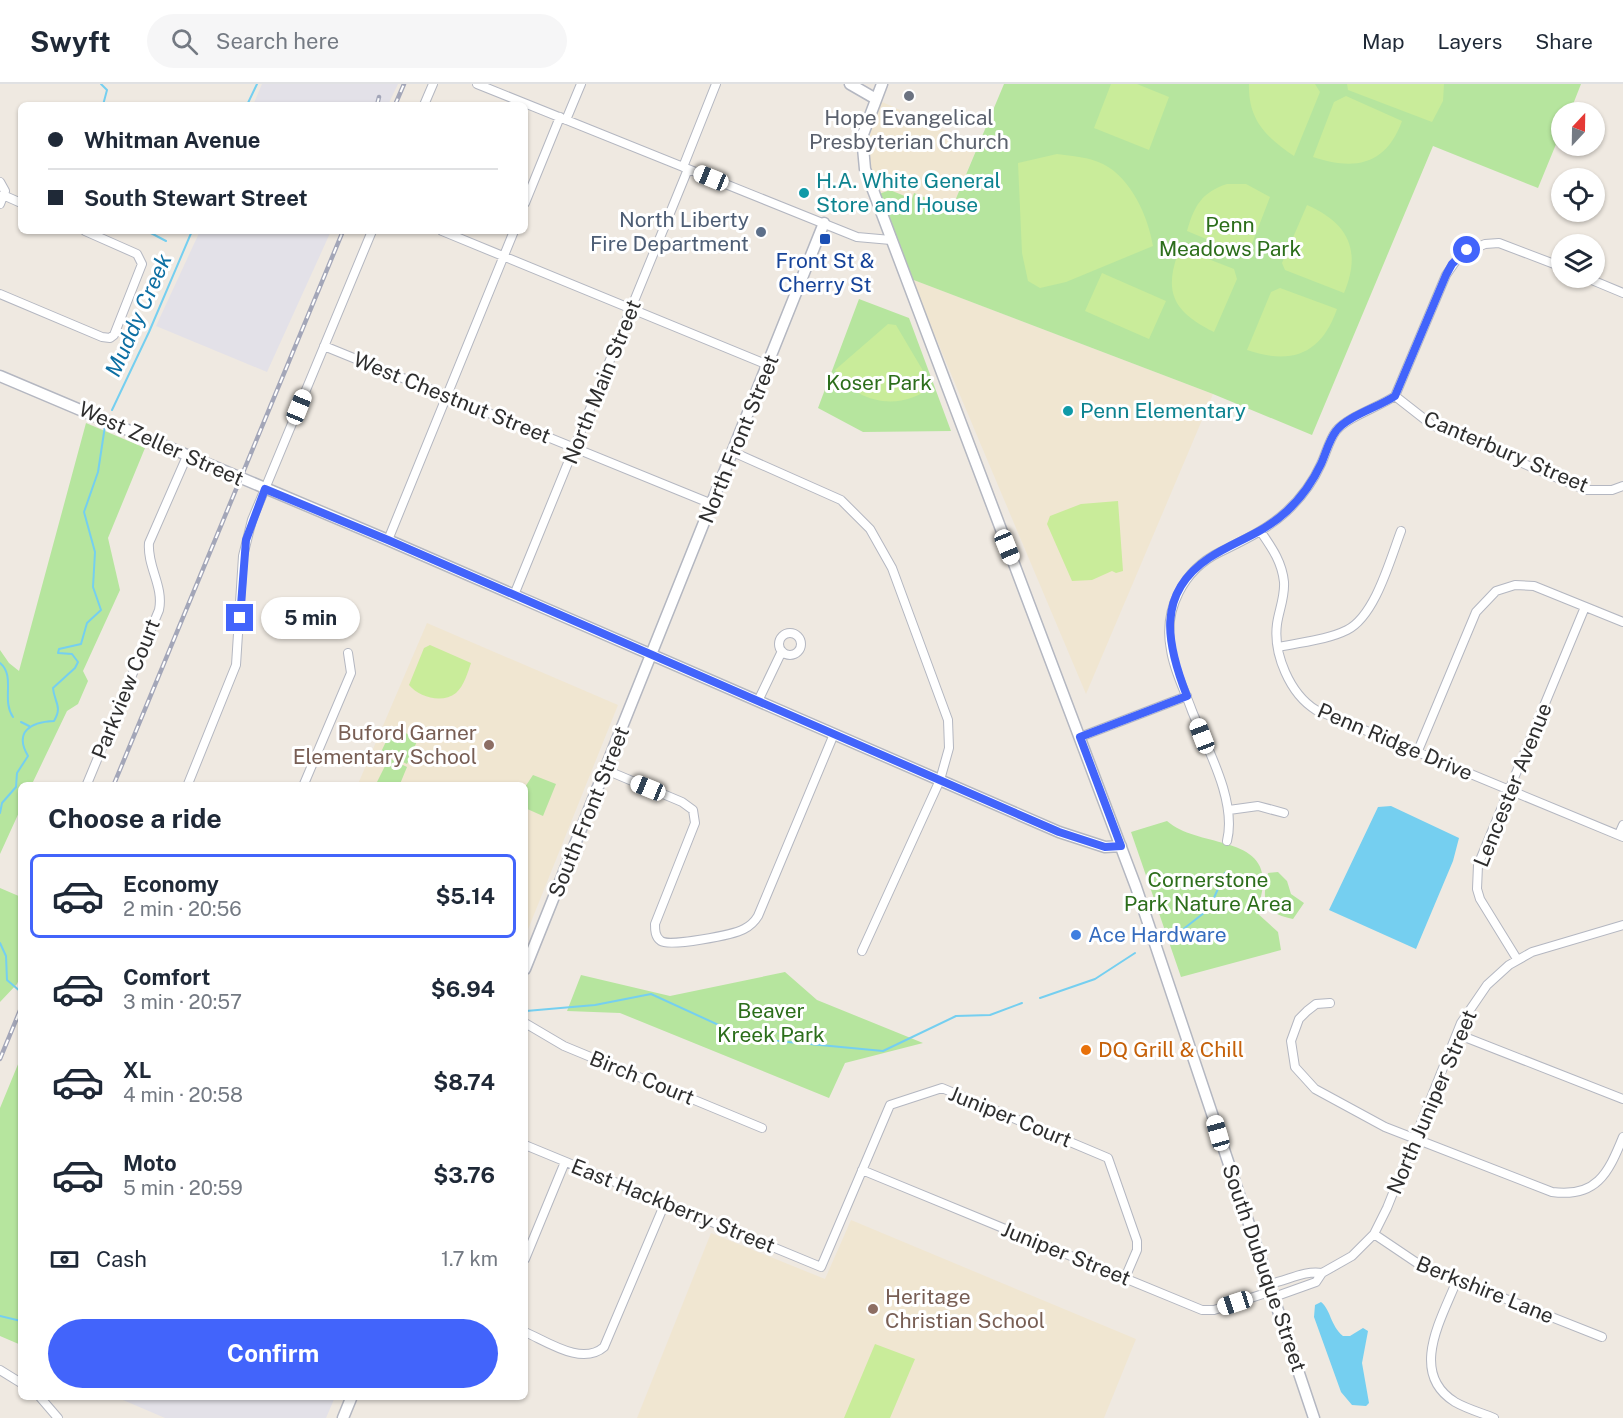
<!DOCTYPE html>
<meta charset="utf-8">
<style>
body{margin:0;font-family:"Public Sans",sans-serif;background:#f6f6f7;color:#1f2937;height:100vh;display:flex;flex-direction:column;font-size:22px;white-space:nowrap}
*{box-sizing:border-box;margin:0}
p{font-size:20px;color:#747a83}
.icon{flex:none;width:33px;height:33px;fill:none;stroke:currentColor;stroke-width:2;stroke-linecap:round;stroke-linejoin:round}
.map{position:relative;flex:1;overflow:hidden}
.details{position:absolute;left:18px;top:698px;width:510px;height:618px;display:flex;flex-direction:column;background:#fff;border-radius:9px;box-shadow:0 2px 4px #0004}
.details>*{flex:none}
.top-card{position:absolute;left:18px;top:18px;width:510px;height:132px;border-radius:9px;box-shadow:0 2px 4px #0004;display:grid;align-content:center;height:132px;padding:0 30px;background:#fff}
.needle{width:39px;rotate:22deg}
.fabs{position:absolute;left:1551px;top:18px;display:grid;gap:12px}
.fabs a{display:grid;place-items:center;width:54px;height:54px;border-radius:50%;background:#fff;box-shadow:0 2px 4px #0004;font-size:30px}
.end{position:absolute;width:27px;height:27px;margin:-14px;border:8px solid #4264fb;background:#fff;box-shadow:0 0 0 3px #fff}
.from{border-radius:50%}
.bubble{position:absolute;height:42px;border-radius:21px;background:#fff;box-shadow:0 2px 4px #0004;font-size:20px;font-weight:700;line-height:42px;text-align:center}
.car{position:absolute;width:18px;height:36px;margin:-18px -9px;border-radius:8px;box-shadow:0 0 4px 2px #0007;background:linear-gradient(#fff 24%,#345 0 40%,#fff 0 76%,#345 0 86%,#fff 0)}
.top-card b{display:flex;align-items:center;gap:21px;height:57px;font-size:22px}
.top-card b+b{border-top:2px solid #e0e1e3}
.top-card i{width:15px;height:15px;background:#1f2937}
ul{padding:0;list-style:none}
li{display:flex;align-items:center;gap:18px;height:84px;margin:0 12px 9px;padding:0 18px;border:3px solid transparent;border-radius:9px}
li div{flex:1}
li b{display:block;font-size:22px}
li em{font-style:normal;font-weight:700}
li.on{border-color:#4264fb}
li>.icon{width:54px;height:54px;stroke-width:1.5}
h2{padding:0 30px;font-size:27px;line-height:72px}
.pay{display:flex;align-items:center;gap:15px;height:66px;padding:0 30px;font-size:22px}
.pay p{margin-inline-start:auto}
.cta{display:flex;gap:12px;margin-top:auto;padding:12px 30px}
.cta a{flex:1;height:69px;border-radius:36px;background:#4264fb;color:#fff;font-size:24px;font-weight:700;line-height:69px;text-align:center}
header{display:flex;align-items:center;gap:36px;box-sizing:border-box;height:84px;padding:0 30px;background:#fff;border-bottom:2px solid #e0e1e3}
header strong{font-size:28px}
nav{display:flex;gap:33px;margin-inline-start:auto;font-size:21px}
.search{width:420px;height:54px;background:#f6f6f7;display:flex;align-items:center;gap:15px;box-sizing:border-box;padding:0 21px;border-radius:33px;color:#747a83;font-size:22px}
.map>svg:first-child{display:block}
</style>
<header>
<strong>Swyft</strong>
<div class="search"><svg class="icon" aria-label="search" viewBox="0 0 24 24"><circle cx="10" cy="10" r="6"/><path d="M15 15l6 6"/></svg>Search here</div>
<nav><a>Map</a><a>Layers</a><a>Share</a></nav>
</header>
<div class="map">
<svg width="1623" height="1334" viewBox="0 0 1623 1334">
<rect width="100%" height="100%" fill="#efe9e1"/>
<path fill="#e3e1e8" d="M262 0H398L388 21H253Z
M200 147H331L267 288 156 242Z
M116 1313H335L326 1334H165Z"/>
<path fill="#f0e6d1" d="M880 17 978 61 952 124 915 109 912 115 890 106 879 110 870 87 867 60Z
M911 195 1213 310 1086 610Z
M427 539 618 621 525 853V700H358Z
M851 1136 1136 1255 1104 1334H637L711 1149 825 1195Z"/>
<path fill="#b6e59e" d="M1004 0H1581L1570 28H1562L1561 48 1538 104 1433 62 1312 351 1213 310 911 195 879 110 890 106 912 115 914 109 952 124Z
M859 215 909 234 951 347 863 348 818 324Z
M86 339 145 364 108 454 120 506 83 587 88 597 78 620 67 627 32 700H21V724L0 770V566L9 579 19 587Z
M393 643 418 655 407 680 381 668Z
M389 674 407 683 400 700H376Z
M533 691 556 700 543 732 525 724V703Z
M1167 737C1202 768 1288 746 1256 828L1278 848 1281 866 1181 893 1131 748Z
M1278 788 1287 797 1291 810 1304 819 1293 835C1262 829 1262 816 1268 789Z
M0 804 21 813V891L17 900 0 918Z
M785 888 817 916 923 959 845 979 829 1014 620 929 567 927 581 891 670 912Z
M21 973V1261L0 1252V1024Z"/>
<path fill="#c9ec9a" d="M1111 0H1137L1169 13 1149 66 1094 44Z
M1249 0H1315L1320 8 1294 72C1266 53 1248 36 1249 0Z
M1347 0H1444L1443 17 1432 38 1348 6Z
M1346 12 1402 37C1386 81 1355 87 1313 73L1334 18Z
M1057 70C1072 72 1089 73 1103 80 1131 94 1148 132 1153 162L1066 198 1040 204 1028 197 1022 169 1018 79Z
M1227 100H1246L1270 113 1250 165 1240 169 1187 147C1194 122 1202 108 1227 100Z
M1307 121C1348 139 1362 166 1344 209L1285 186 1282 179Z
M1180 164 1234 185 1237 195 1214 248C1174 228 1162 209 1180 164Z
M1102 189 1166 217 1149 255 1085 227Z
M1280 204 1337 225C1321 271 1291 281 1247 266L1271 208Z
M888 240 896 241 932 302C902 328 855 320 835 286Z
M1118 417 1123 487 1116 489 1112 487 1092 496 1072 497 1047 440 1050 432 1081 420Z
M430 561 471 579C468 588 464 602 456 609 442 620 419 613 409 601L424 564Z
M875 1260 915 1275 890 1334H844Z"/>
<path fill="#75cff0" d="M1391 722 1459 754 1453 777 1416 865 1329 826 1378 723Z
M1321 1218C1331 1226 1330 1241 1343 1252H1350L1363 1244 1368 1247 1362 1279 1369 1319 1366 1322 1352 1321 1341 1308 1314 1233 1315 1221Z"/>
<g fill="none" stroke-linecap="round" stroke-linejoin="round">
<path stroke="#75cff0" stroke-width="2" d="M101 0 107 6 103 21
M247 21 257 0
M147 147 166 157
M112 326 149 248 192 147
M0 579C16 592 1 616 13 633
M21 638 29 642
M0 729 2 719 16 703 17 689 28 672C14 648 30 638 54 637 63 622 54 618 53 604L75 584 78 578 72 570 58 569 59 565 81 560 87 539 101 526 93 503 95 468 84 428 98 388 105 342
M1177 850 1209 825 1225 789
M0 859 6 872 7 896 21 908
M1040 914 1095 895 1135 869
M526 927 595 921 651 910 747 954 883 967 956 932 990 931 1022 919
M0 1232 21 1237"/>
<g stroke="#b4b7c1" stroke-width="10">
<path id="street" d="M477 0 857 153 891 156
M424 21 433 0
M566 36 581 0
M683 83 716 0
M0 98 5 107 0 120
M3 111 21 119
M525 119 560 33
M442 147 768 281
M1587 194 1623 209
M0 210 102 253 110 254 114 251 142 180 137 170 85 147
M324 262 712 420
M1395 312 1432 341 1586 406H1612L1623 402
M733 368 841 416 870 445 892 484 948 636 949 664 940 696 862 867
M1261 448C1272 464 1282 478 1284 498 1285 513 1279 526 1277 540 1273 570 1290 610 1316 626L1623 753
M388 456 514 147
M514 511 688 85
M779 560a11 11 0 1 1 22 0a11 11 0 1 1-22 0Z
M1279 563C1301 558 1327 556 1347 546 1375 532 1390 476 1401 447
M758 617 782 567
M1080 653 1187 612
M1417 669 1476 528 1496 507 1515 501 1534 502 1623 538
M606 686 682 718 693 726 695 739 655 840C655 846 655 853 661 857 670 863 733 851 744 845 750 842 755 837 758 832L834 650
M87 700 159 526C164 502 147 483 149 459L187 372
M188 700 236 581 243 472 252 436 372 147
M304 700 351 589 348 569
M1229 726 1258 722 1284 729
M1619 750 1623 741
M1227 757C1237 717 1207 664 1192 627 1185 607 1174 587 1171 566 1163 526 1183 486 1220 468 1244 456 1266 446 1286 428 1300 415 1313 398 1321 380 1326 370 1329 356 1336 347 1347 333 1379 323 1395 312L1446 191 1460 171 1485 160 1499 159 1562 183
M1517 875 1480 815 1477 805 1478 781 1585 523
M1330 919 1316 920 1307 927 1299 935 1291 957 1295 983 1315 1005 1385 1043 1552 1108C1596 1114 1608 1090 1623 1053
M525 939 564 962 762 1044
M1457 950 1623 1015
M525 1061 821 1183 890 1021 942 1004 1108 1074 1137 1157V1166L1125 1194
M862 1086 1202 1226H1214L1272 1207
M1374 1150 1420 1181 1602 1253
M525 1175 565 1078
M1457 1196C1442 1234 1408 1289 1455 1318 1467 1325 1482 1329 1494 1334
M1269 1200C1287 1197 1304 1186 1322 1189
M1274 1213 1316 1198 1322 1189 1352 1172 1374 1150 1387 1124 1461 939 1487 901 1509 881 1532 868 1623 841
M525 1248C548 1258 582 1282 604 1263L665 1119
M0 1286 21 1299
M39 1312 58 1334"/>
</g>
<g stroke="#b4b7c1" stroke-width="13">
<path id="secondary" d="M850 0 876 15
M882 0 862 53 865 85 1136 803 1314 1334
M0 292 388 456 1059 748 1105 763 1121 762
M525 885 824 139
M343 1334 352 1312"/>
</g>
<use href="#street" stroke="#fff" stroke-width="8"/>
<use href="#secondary" stroke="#fff" stroke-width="10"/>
<g stroke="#a3a6b8" stroke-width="4.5">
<path id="rail" d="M377 21 379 13
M395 21 404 0
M114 700 343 147
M0 975 21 924"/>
</g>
<use href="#rail" stroke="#fff" stroke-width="2" stroke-dasharray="7" stroke-linecap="butt"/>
</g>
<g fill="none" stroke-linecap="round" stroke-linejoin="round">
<path stroke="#4264fb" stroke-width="8" d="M240 534 246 456 265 405 388 456 1059 748 1105 763 1121 762 1080 653 1187 612C1167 561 1155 510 1209 474 1236 456 1261 451 1287 427 1301 414 1313 397 1321 380 1326 369 1329 356 1336 347 1347 332 1379 323 1395 312L1446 191 1452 180 1467 166"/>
</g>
<circle fill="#6b7280" stroke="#fff" stroke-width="2" cx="909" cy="12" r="6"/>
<g fill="#0f9aa8" stroke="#fff" stroke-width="2">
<circle cx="804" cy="109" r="6"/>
<circle cx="1068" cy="327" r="6"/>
</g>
<circle fill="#5c6f8a" stroke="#fff" stroke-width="2" cx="761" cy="148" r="6"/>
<rect fill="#1a4fb4" stroke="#fff" stroke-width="2" x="819" y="149" width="12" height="12" rx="3"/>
<g fill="#8d6e63" stroke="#fff" stroke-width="2">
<circle cx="489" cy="661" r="6"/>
<circle cx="873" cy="1225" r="6"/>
</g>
<circle fill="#3f7fe0" stroke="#fff" stroke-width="2" cx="1076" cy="851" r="6"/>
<circle fill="#e8710a" stroke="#fff" stroke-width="2" cx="1086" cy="966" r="6"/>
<g text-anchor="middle" stroke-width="6" stroke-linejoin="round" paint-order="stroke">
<g font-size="21" fill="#5b616d" stroke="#fff">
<text x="909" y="41">Hope Evangelical<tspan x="909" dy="24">Presbyterian Church</tspan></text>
</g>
<g font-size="21" fill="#0d838f" stroke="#fff" text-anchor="start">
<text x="816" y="104">H.A. White General<tspan x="816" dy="24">Store and House</tspan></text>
<text x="1080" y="334">Penn Elementary</text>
</g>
<g font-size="21" fill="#4e5e75" stroke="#fff" text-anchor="end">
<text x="749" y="143">North Liberty<tspan x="749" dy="24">Fire Department</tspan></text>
</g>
<g font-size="21" fill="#2c6e1b" stroke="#fff">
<text x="1230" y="148">Penn<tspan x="1230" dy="24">Meadows Park</tspan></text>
<text x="879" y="306">Koser Park</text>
<text x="1208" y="803">Cornerstone<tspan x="1208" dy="24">Park Nature Area</tspan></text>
<text x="771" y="934">Beaver<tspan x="771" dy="24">Kreek Park</tspan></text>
</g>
<g font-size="21" fill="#164399" stroke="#fff">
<text x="825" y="184">Front St &amp;<tspan x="825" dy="24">Cherry St</tspan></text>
</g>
<g font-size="21" fill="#2e2e2e" stroke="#fff">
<text transform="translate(602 298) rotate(-68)" y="7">North Main Street</text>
<text transform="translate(452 314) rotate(22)" y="7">West Chestnut Street</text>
<text transform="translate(739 355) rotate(-68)" y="7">North Front Street</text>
<text transform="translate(161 360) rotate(24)" y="7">West Zeller Street</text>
<text transform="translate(1506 368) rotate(23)" y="7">Canterbury Street</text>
<text transform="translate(126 605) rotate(-68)" y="7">Parkview Court</text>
<text transform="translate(1395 658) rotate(23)" y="7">Penn Ridge Drive</text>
<text transform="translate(1513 701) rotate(-68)" y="7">Lencester Avenue</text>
<text transform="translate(589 728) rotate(-68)" y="7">South Front Street</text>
<text transform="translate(642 994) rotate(22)" y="7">Birch Court</text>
<text transform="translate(1432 1018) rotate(-67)" y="7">North Juniper Street</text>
<text transform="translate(1010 1033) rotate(22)" y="7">Juniper Court</text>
<text transform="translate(673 1122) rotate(22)" y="7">East Hackberry Street</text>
<text transform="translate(1066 1170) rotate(22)" y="7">Juniper Street</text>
<text transform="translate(1264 1184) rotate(71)" y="7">South Dubuque Street</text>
<text transform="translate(1485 1206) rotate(22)" y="7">Berkshire Lane</text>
</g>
<g font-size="21" fill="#785e54" stroke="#fff" text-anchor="end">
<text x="477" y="656">Buford Garner<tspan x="477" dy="24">Elementary School</tspan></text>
<text x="885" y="1220" text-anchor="start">Heritage<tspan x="885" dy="24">Christian School</tspan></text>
</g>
<g font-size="21" fill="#366cbe" stroke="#fff" text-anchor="start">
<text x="1088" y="858">Ace Hardware</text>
</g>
<g font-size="21" fill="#c56008" stroke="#fff" text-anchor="start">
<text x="1098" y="973">DQ Grill &amp; Chill</text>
</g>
<g font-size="22" font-style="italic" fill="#0d6fa3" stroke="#fff">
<text transform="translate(138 231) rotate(-66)" y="8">Muddy Creek</text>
</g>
</g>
</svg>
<div class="fabs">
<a><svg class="needle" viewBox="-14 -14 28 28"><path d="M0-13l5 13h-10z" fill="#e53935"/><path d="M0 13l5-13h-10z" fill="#747a83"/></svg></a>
<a><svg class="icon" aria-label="locate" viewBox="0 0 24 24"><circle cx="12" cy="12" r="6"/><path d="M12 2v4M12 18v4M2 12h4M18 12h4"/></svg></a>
<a><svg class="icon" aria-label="layers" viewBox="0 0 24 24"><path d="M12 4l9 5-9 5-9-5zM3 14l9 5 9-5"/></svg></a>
</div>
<i class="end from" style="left:1467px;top:166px"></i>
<i class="end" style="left:240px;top:534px"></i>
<div class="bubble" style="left:261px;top:513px;width:99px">5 min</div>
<i class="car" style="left:711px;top:94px;rotate:292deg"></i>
<i class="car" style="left:299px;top:323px;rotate:22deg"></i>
<i class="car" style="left:1007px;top:463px;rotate:158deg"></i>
<i class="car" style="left:1202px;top:652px;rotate:339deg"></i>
<i class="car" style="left:648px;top:704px;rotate:292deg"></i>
<i class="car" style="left:1218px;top:1049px;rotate:344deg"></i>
<i class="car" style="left:1235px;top:1219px;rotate:252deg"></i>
<div class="top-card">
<b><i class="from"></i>Whitman Avenue</b>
<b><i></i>South Stewart Street</b>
</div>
<section class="details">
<h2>Choose a ride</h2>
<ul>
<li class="on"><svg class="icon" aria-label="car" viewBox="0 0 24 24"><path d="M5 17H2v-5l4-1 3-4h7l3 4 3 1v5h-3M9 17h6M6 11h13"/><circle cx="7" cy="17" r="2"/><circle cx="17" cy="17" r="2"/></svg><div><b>Economy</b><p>2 min · 20:56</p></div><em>$5.14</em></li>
<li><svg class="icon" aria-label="car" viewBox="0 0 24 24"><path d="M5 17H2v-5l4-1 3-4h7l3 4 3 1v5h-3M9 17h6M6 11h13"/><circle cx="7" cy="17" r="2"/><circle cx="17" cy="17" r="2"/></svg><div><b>Comfort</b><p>3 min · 20:57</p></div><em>$6.94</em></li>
<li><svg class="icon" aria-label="car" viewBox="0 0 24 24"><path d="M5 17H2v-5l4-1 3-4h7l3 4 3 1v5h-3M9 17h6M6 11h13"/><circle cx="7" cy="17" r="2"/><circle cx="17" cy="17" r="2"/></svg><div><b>XL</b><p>4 min · 20:58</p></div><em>$8.74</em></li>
<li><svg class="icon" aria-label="car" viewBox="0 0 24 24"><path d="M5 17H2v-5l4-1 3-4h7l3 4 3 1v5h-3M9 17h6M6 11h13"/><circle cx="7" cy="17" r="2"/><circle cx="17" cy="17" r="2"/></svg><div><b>Moto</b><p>5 min · 20:59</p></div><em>$3.76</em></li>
</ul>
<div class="pay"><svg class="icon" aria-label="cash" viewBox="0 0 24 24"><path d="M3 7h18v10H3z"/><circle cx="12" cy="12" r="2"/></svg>Cash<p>1.7 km</p></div>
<div class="cta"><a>Confirm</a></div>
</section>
</div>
